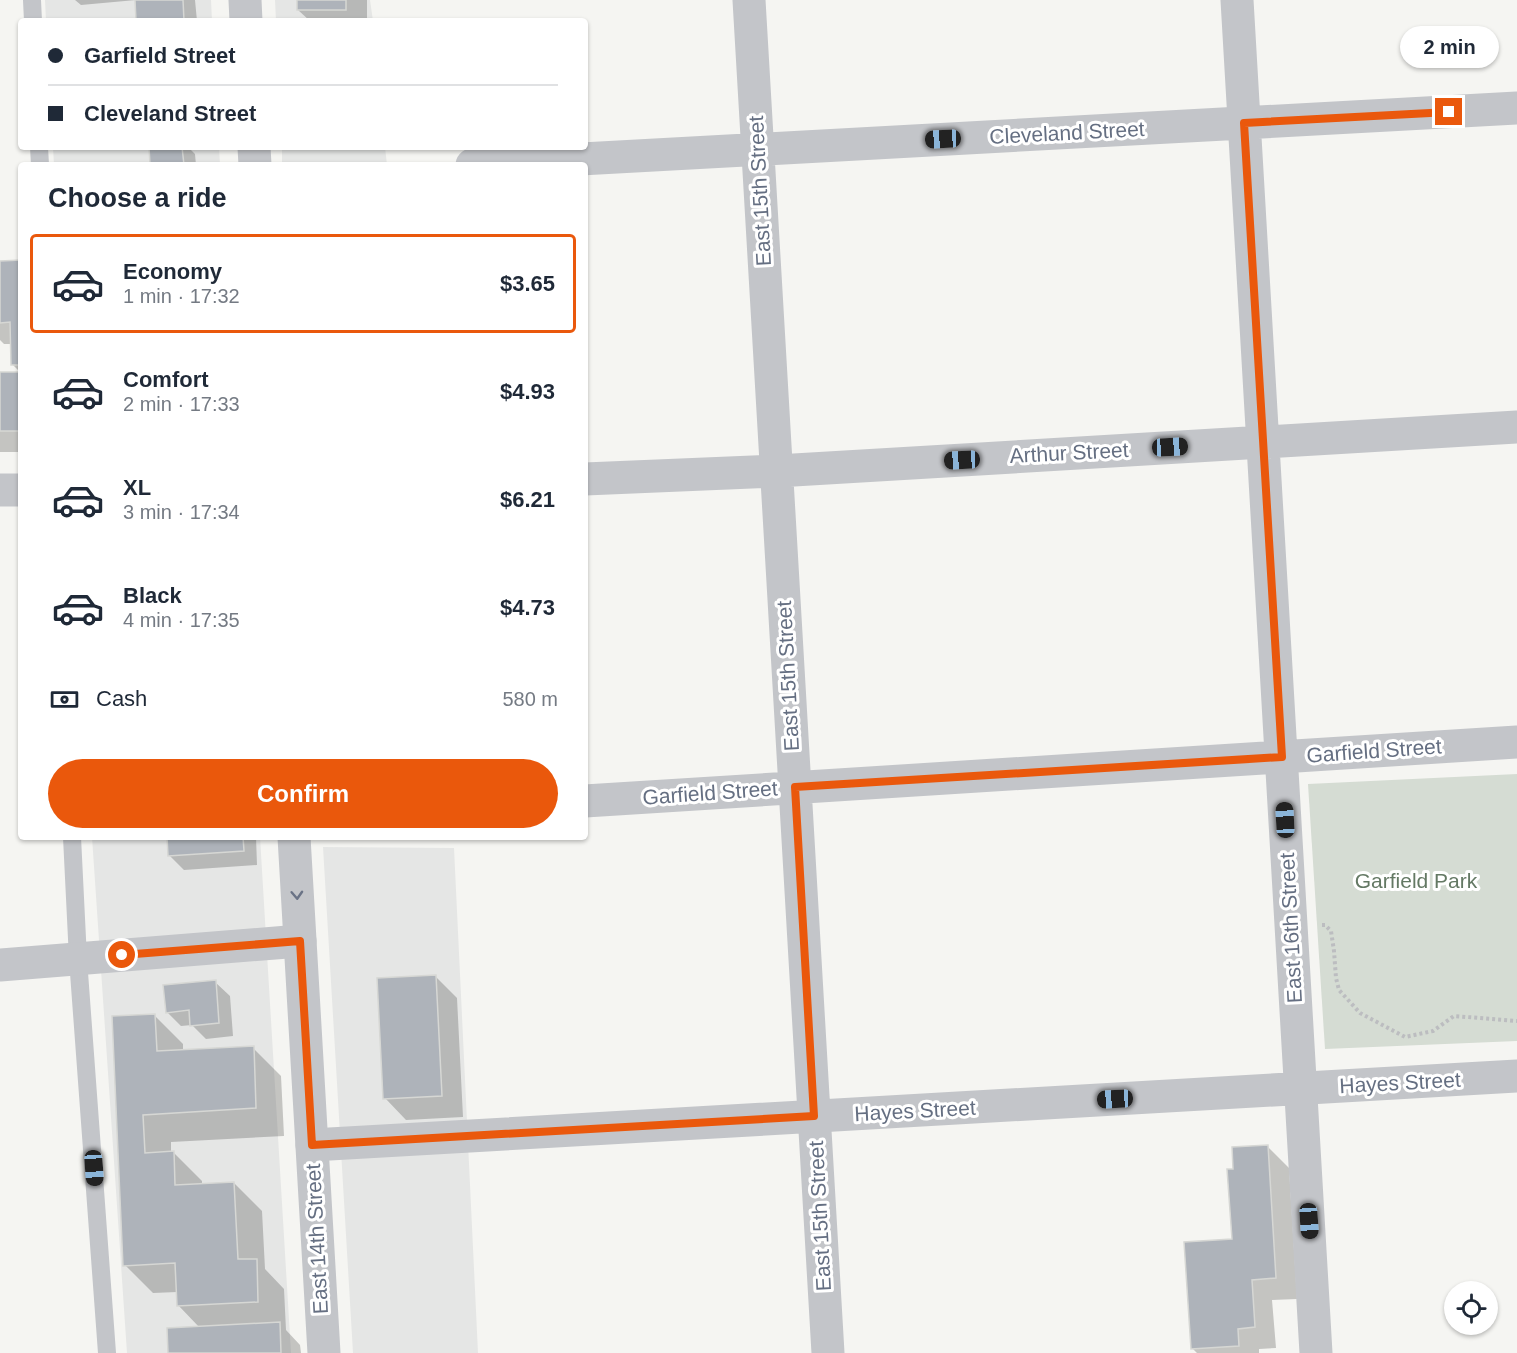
<!DOCTYPE html>
<meta charset="utf-8">
<style>
body{margin:0;font-family:Arial,sans-serif;background:#f6f6f7;color:#1f2937;height:100vh;display:flex;flex-direction:column;font-size:22px;white-space:nowrap}
*{box-sizing:border-box;margin:0}
p{font-size:20px;color:#747a83}
.icon{flex:none;width:33px;height:33px;fill:none;stroke:currentColor;stroke-width:2;stroke-linecap:round;stroke-linejoin:round}
.map{position:relative;flex:1;overflow:hidden}
.panel{position:absolute;left:18px;top:162px;width:570px;height:678px;display:flex;flex-direction:column;background:#fff;border-radius:6px;box-shadow:0 2px 4px #0004}
.panel>*{flex:none}
.hud{position:absolute;left:18px;top:18px;width:570px;height:132px;border-radius:6px;box-shadow:0 2px 4px #0004;display:grid;align-content:center;height:132px;padding:0 30px;background:#fff}
.fabs{position:absolute;left:1444px;top:1281px;display:grid;gap:12px}
.fabs a{display:grid;place-items:center;width:54px;height:54px;border-radius:50%;background:#fff;box-shadow:0 2px 4px #0004;font-size:30px}
.end{position:absolute;width:27px;height:27px;margin:-14px;border:8px solid #ea580c;background:#fff;box-shadow:0 0 0 3px #fff}
.from{border-radius:50%}
.bubble{position:absolute;height:42px;border-radius:21px;background:#fff;box-shadow:0 2px 4px #0004;font-size:20px;font-weight:700;line-height:42px;text-align:center}
.car{position:absolute;width:18px;height:36px;margin:-18px -9px;border-radius:8px;box-shadow:0 0 4px 2px #0007;background:linear-gradient(#222 24%,#8ab4d8 0 40%,#222 0 76%,#8ab4d8 0 86%,#222 0)}
.hud b{display:flex;align-items:center;gap:21px;height:57px;font-size:22px}
.hud b+b{border-top:2px solid #e0e1e3}
.hud i{width:15px;height:15px;background:#1f2937}
ul{padding:0;list-style:none}
li{display:flex;align-items:center;gap:18px;height:99px;margin:0 12px 9px;padding:0 18px;border:3px solid transparent;border-radius:6px}
li div{flex:1}
li b{display:block;font-size:22px}
li em{font-style:normal;font-weight:700}
li.current{border-color:#ea580c}
li>.icon{width:54px;height:54px;stroke-width:1.5}
h2{padding:0 30px;font-size:27px;line-height:72px}
.pay{display:flex;align-items:center;gap:15px;height:66px;padding:0 30px;font-size:22px}
.pay p{margin-inline-start:auto}
.cta{display:flex;gap:12px;margin-top:auto;padding:12px 30px}
.cta a{flex:1;height:69px;border-radius:36px;background:#ea580c;color:#fff;font-size:24px;font-weight:700;line-height:69px;text-align:center}
.map>svg:first-child{display:block}
</style>
<div class="map">
<svg width="1517" height="1353" viewBox="0 0 1517 1353">
<rect width="100%" height="100%" fill="#f5f5f2"/>
<path fill="#e5e6e5" d="M45 0H211L212 21H46Z
M275 0H370L373 21H276Z
M53 147H219L220 165H54Z
M282 147H385L387 165H282Z
M92 837H260L291 1353H127Z
M323 847 454 848 478 1353H353Z"/>
<path fill="#d5dcd3" d="M1517 774V1041L1325 1049 1308 784Z"/>
<path fill="#0003" d="M75 0H195L197 21H138L136 0 81 5Z
M298 0H367V21H310L298 10Z
M150 147H188L195 154 196 165H152Z
M21 262V373L12 364V344H4L0 340V263Z
M0 373H21V452H0Z
M169 837H256L257 865 184 870 170 856Z
M435 976 457 998 463 1117 406 1120 385 1098Z
M215 982 230 996 233 1036 206 1039 192 1025 181 1026 167 1012Z
M155 1016 183 1044V1051L253 1048 281 1076 284 1136 171 1142V1153L173 1152 202 1181V1185L234 1183 262 1211 265 1269 284 1289 286 1330 300 1345 301 1353H169L200 1328 178 1305 177 1292 153 1293 125 1265Z
M1267 1146 1289 1168 1297 1299 1272 1300 1276 1348 1259 1349V1353H1197L1192 1348 1233 1241 1235 1170Z"/>
<path fill="#aeb3ba" stroke="#d6d7d4" stroke-width="1.5" d="M135 0H183L184 21H136Z
M297 0H346V10H297Z
M149 147H182L184 165H150Z
M21 260V365H11L10 322 0 323V261Z
M0 372H21V431H0Z
M167 837H243L244 851 168 856Z
M436 975 442 1096 383 1099 377 978Z
M216 980 219 1023 190 1026 189 1010 166 1013 163 985Z
M155 1014 157 1051 254 1046 256 1108 143 1115 145 1153 174 1151 175 1185 234 1182 238 1259H257L258 1302 177 1306 175 1263 123 1266 112 1016Z
M1268 1145 1276 1278 1252 1280 1255 1327 1238 1329 1239 1346 1191 1349 1184 1242 1232 1239 1227 1169H1233L1232 1147Z
M280 1322 281 1353H168L167 1328Z"/>
<g fill="none" stroke-linecap="round" stroke-linejoin="round">
<path stroke="#bcbdc0" stroke-width="4" stroke-dasharray="3 3" stroke-linecap="butt" d="M1322 925H1325L1331 931 1334 951 1336 978 1339 990 1360 1013 1405 1037 1433 1031 1454 1016 1517 1021"/>
<path stroke="#c3c5c9" stroke-width="18" d="M32 0 33 21
M39 147 40 165
M72 837 78 959 107 1353"/>
<path stroke="#c3c5c9" stroke-width="33" d="M749 0 828 1353
M1237 0 1316 1353
M472 165 1517 108
M585 479 777 471 1517 427
M0 490H21
M585 801 1517 742
M0 965 300 941
M312 1145 1517 1076"/>
<path stroke="#c3c5c9" stroke-width="33" d="M245 0 246 21
M254 147 255 165
M294 837 324 1353"/>
</g>
<defs><path id="oneway-chevron" d="M-2-3.5L2.5 0L-2 3.5" fill="none" stroke-width="1.6" stroke-linecap="round" stroke-linejoin="round" transform="scale(1.5)"/></defs>
<use stroke="#6a7386" href="#oneway-chevron" transform="translate(297 895) rotate(87)"/>
<g fill="none" stroke-linecap="round" stroke-linejoin="round">
<path stroke="#ea580c" stroke-width="8" d="M122 955 300 941 312 1145 814 1116 795 787 1282 757 1244 123 1449 112"/>
</g>
<g text-anchor="middle" stroke-width="6" stroke-linejoin="round" paint-order="stroke">
<g font-size="21" fill="#656f82" stroke="#fff">
<text transform="translate(1067 133) rotate(-3)" y="7">Cleveland Street</text>
<text transform="translate(760 191) rotate(-93)" y="7">East 15th Street</text>
<text transform="translate(1069 453) rotate(-3)" y="7">Arthur Street</text>
<text transform="translate(788 676) rotate(-93)" y="7">East 15th Street</text>
<text transform="translate(1374 751) rotate(-4)" y="7">Garfield Street</text>
<text transform="translate(710 793) rotate(-4)" y="7">Garfield Street</text>
<text transform="translate(1291 928) rotate(-93)" y="7">East 16th Street</text>
<text transform="translate(1400 1083) rotate(-3)" y="7">Hayes Street</text>
<text transform="translate(915 1111) rotate(-3)" y="7">Hayes Street</text>
<text transform="translate(820 1216) rotate(-93)" y="7">East 15th Street</text>
<text transform="translate(317 1239) rotate(-93)" y="7">East 14th Street</text>
</g>
<g font-size="21" fill="#647964" stroke="#fff">
<text x="1416" y="888">Garfield Park</text>
</g>
</g>
</svg>
<div class="fabs">
<a><svg class="icon" aria-label="locate" viewBox="0 0 24 24"><circle cx="12" cy="12" r="6"/><path d="M12 2v4M12 18v4M2 12h4M18 12h4"/></svg></a>
</div>
<i class="end from" style="left:122px;top:955px"></i>
<i class="end" style="left:1449px;top:112px"></i>
<div class="bubble" style="left:1400px;top:26px;width:99px">2 min</div>
<i class="car" style="left:943px;top:139px;rotate:267deg"></i>
<i class="car" style="left:1170px;top:447px;rotate:87deg"></i>
<i class="car" style="left:962px;top:460px;rotate:267deg"></i>
<i class="car" style="left:1285px;top:820px;rotate:357deg"></i>
<i class="car" style="left:1115px;top:1099px;rotate:267deg"></i>
<i class="car" style="left:94px;top:1168px;rotate:176deg"></i>
<i class="car" style="left:1309px;top:1221px;rotate:176deg"></i>
<div class="hud">
<b><i class="from"></i>Garfield Street</b>
<b><i></i>Cleveland Street</b>
</div>
<section class="panel">
<h2>Choose a ride</h2>
<ul>
<li class="current"><svg class="icon" aria-label="car" viewBox="0 0 24 24"><path d="M5 17H2v-5l4-1 3-4h7l3 4 3 1v5h-3M9 17h6M6 11h13"/><circle cx="7" cy="17" r="2"/><circle cx="17" cy="17" r="2"/></svg><div><b>Economy</b><p>1 min · 17:32</p></div><em>$3.65</em></li>
<li><svg class="icon" aria-label="car" viewBox="0 0 24 24"><path d="M5 17H2v-5l4-1 3-4h7l3 4 3 1v5h-3M9 17h6M6 11h13"/><circle cx="7" cy="17" r="2"/><circle cx="17" cy="17" r="2"/></svg><div><b>Comfort</b><p>2 min · 17:33</p></div><em>$4.93</em></li>
<li><svg class="icon" aria-label="car" viewBox="0 0 24 24"><path d="M5 17H2v-5l4-1 3-4h7l3 4 3 1v5h-3M9 17h6M6 11h13"/><circle cx="7" cy="17" r="2"/><circle cx="17" cy="17" r="2"/></svg><div><b>XL</b><p>3 min · 17:34</p></div><em>$6.21</em></li>
<li><svg class="icon" aria-label="car" viewBox="0 0 24 24"><path d="M5 17H2v-5l4-1 3-4h7l3 4 3 1v5h-3M9 17h6M6 11h13"/><circle cx="7" cy="17" r="2"/><circle cx="17" cy="17" r="2"/></svg><div><b>Black</b><p>4 min · 17:35</p></div><em>$4.73</em></li>
</ul>
<div class="pay"><svg class="icon" aria-label="cash" viewBox="0 0 24 24"><path d="M3 7h18v10H3z"/><circle cx="12" cy="12" r="2"/></svg>Cash<p>580 m</p></div>
<div class="cta"><a>Confirm</a></div>
</section>
</div>
